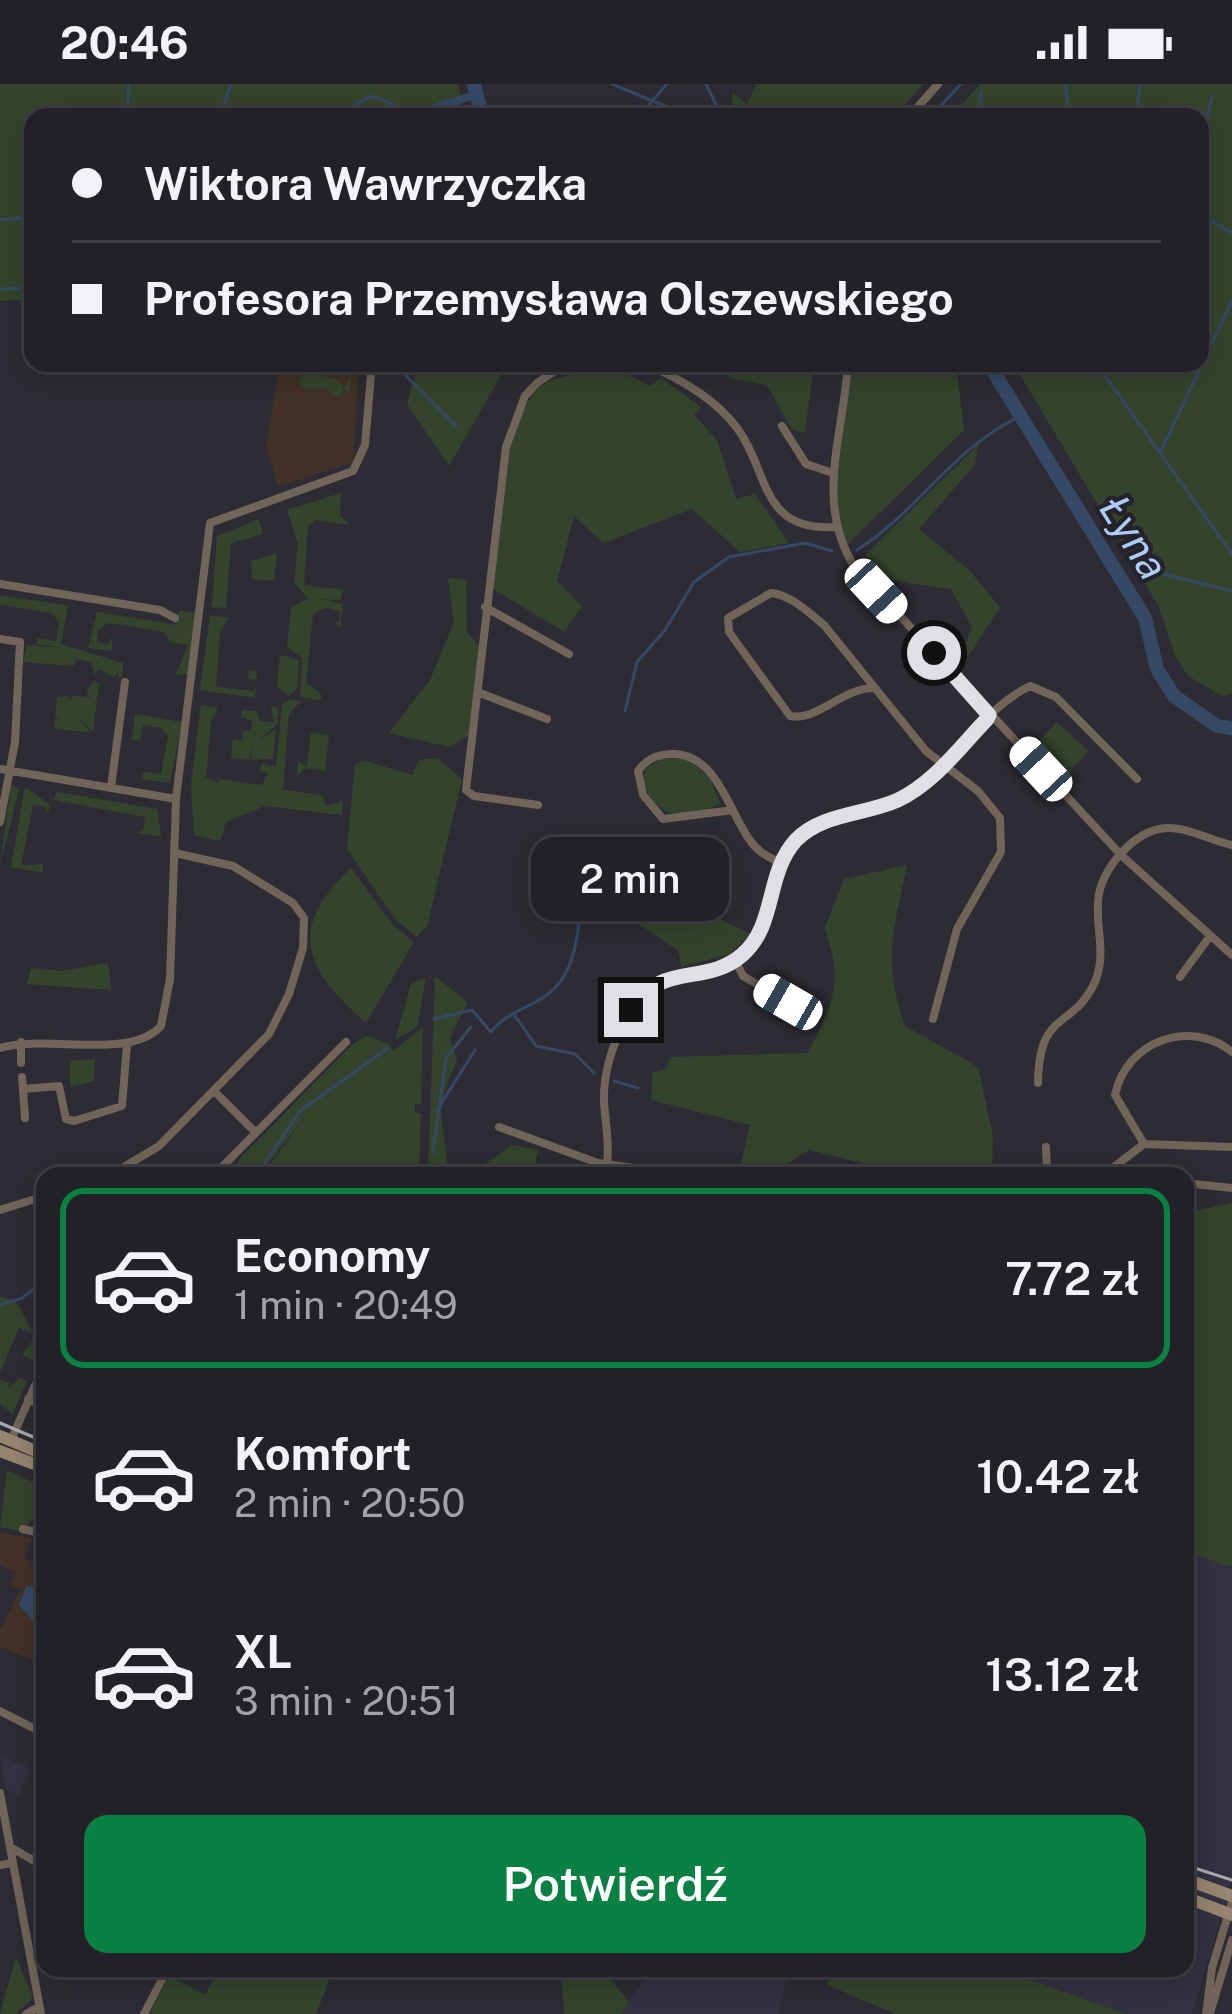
<!DOCTYPE html>
<html lang="pl">
<meta charset="utf-8">
<style>
body{margin:0;font-family:"Public Sans",sans-serif;background:#2a292f;color:#f1f3f6;height:100vh;display:flex;flex-direction:column;font-size:45px;white-space:nowrap}
*{box-sizing:border-box;margin:0}
p{font-size:39px;color:#a2a3a7}
.icon{flex:none;width:66px;height:66px;fill:none;stroke:currentColor;stroke-width:2;stroke-linecap:round;stroke-linejoin:round}
.map{position:relative;flex:1;overflow:hidden}
.sheet{position:absolute;left:36px;top:1083px;width:1158px;height:810px;display:flex;flex-direction:column;background:#222127;border-radius:24px;box-shadow:0 6px 30px #0003,0 0 0 3px #3f3e44}
.sheet>*{flex:none}
.banner{position:absolute;left:24px;top:24px;width:1185px;height:264px;border-radius:24px;box-shadow:0 6px 30px #0003,0 0 0 3px #3f3e44;display:grid;align-content:center;height:264px;padding:0 48px;background:#222127}
.end{position:absolute;width:54px;height:54px;margin:-27px;border:15px solid #e0dfe5;background:#111;box-shadow:0 0 0 6px #111}
.from{border-radius:50%}
.bubble{position:absolute;height:84px;border-radius:24px;background:#222127;box-shadow:0 6px 30px #0003,0 0 0 3px #3f3e44;font-size:39px;font-weight:600;line-height:84px;text-align:center}
.car{position:absolute;width:36px;height:72px;margin:-36px -18px;border-radius:15px;box-shadow:0 0 9px 3px #0007;background:linear-gradient(#fff 24%,#345 0 40%,#fff 0 76%,#345 0 86%,#fff 0)}
.banner b{display:flex;align-items:center;gap:42px;height:114px;font-size:45px}
.banner b+b{border-top:3px solid #3f3e44}
.banner i{width:30px;height:30px;background:#f1f3f6}
ul{padding:21px 0 0;list-style:none}
li{display:flex;align-items:center;gap:36px;height:180px;margin:0 24px 18px;padding:0 24px;border:6px solid transparent;border-radius:24px}
li div{flex:1}
li b{display:block;font-size:45px}
li em{font-style:normal;font-weight:600}
li.active{border-color:#0b8043}
li>.icon{width:108px;height:108px;stroke-width:1.5}
.action{display:flex;gap:24px;margin-top:auto;padding:24px 48px}
.action a{flex:1;height:138px;border-radius:24px;background:#0b8043;color:#fff;font-size:48px;font-weight:600;line-height:138px;text-align:center}
.status{display:flex;justify-content:space-between;align-items:center;height:84px;padding:0 60px;background:#222127;direction:ltr}
.status svg{height:33px;fill:currentColor}
.map>svg:first-child{display:block}
</style>
<div class="status"><b>20:46</b><svg viewBox="0 0 49 12"><path d="M0 12V9h3v3zM5 12V6h3v6zM10 12V3h3v9zM15 12V0h3v12zM26 1h20v11H26zM47 4h2v5h-2z"/></svg></div>
<div class="map">
<svg width="1232" height="1930" viewBox="0 0 1232 1930">
<rect width="100%" height="100%" fill="#2d2c34"/>
<path fill="#343140" d="M1185 1466 1232 1480V1796L1192 1930H1126L1018 1892 1021 1884H1185Z
M0 1672 30 1684 19 1711 6 1706Z
M651 1884H790L778 1930H621Z"/>
<path fill="#423127" d="M0 1448 32 1454 24 1475 45 1482V1580L0 1563V1547L20 1506 10 1502 16 1488 0 1481Z"/>
<path fill="#413126" d="M280 279 359 283 353 378 278 403 266 361Z"/>
<path fill="#34442c" d="M0 0H458L462 18 458 33H392L378 24 370 33H33V215L0 217Z
M756 0H924L893 33H734L732 8 747 20Z
M980 0H1232V610L1222 612 1188 592 1175 571 1159 523 1013 279H1200V33H951Z
M418 279H501L503 288 449 382 407 320Z
M720 279H814L805 349 792 346 767 301 732 295Z
M852 279 956 280 964 346 847 461C822 403 850 339 852 279Z
M615 284 650 302 661 294 701 323 694 331 717 356 736 415 755 410 789 459 740 468 692 425 603 459 574 432 557 497 582 522 564 548 493 505C499 450 500 354 534 309 549 289 592 289 615 284Z
M307 287 340 297 344 304 351 291 350 308 344 306 338 314 324 304 305 305 298 297Z
M978 361 975 380 919 445 968 485 1000 523 969 571 960 573 972 543 951 505 882 495 865 471Z
M341 409 340 432 350 441 316 436 308 443 304 501 343 506 340 516 319 515 343 520 340 543 334 538H339L340 527 326 524 313 530 306 599 321 610V616L300 613 302 574 287 563 291 524 308 514 294 499 298 460 287 426Z
M259 435 263 450 231 459 226 524 212 523 217 452Z
M277 469 274 497 252 495 251 477Z
M448 494 466 495 467 548 481 564 468 652 449 663 389 649 430 596 454 538Z
M0 511 68 522 61 560 123 579V592L117 594 119 586 114 593 98 585 95 591 91 578 76 575 74 582 23 578 27 561 66 564 37 560V554L56 557 59 539 52 529 0 521Z
M179 527 196 529 190 591 176 590 188 561 171 558 164 548 108 539 98 546 97 558 108 560 112 553V567L88 564 97 528 176 541Z
M210 531 229 534 220 548 216 603 255 607 256 596 248 595 249 586 257 587 255 614 200 606Z
M280 571 299 576 297 605 289 612 277 602Z
M93 597 99 599 93 648 79 634 90 648 54 645 55 636 62 634H55L57 613 69 612 70 617 72 612 92 613 86 610Z
M290 616 301 617 289 630 283 706 322 711 326 722 343 717 342 731 265 722 226 738 220 757 194 751 191 701 201 621 218 624 211 638 206 693 218 699 220 695 262 701 268 689 260 687 261 679 276 683 282 621Z
M271 622 278 624 277 640 257 658 276 645 273 675 251 676 252 662 249 676 231 674 233 656 242 657 243 647H251L252 637 241 633 242 626 256 627 260 637 274 639Z
M135 630 182 638 170 699 142 695 143 688 161 690 168 653 162 644 143 641 140 657 132 656Z
M1057 638 1088 667 1067 691 1035 661Z
M311 648 329 651 325 687 305 684 297 693 298 678 307 682Z
M438 674 462 696 427 842 417 853 395 835 347 765 355 680 366 677 412 691 419 676Z
M662 675H690L711 696 720 719C686 740 657 734 642 698L646 684Z
M11 700 19 705 0 782Z
M25 703 50 721 48 730 45 723 33 721 21 782 43 780V789L11 783Z
M56 708 157 725 161 752 136 749 143 746 145 733 54 716Z
M907 781C894 846 882 876 905 942L978 983 993 1052 992 1092H915L809 1066 768 1092H738L750 1041 651 1016 653 988 665 986 671 973 808 969C833 920 844 899 825 844L844 795Z
M351 784 393 841 414 858 366 939C306 886 285 846 351 784Z
M642 796 750 850 730 870 681 883 678 866 623 830Z
M108 879 111 906 27 900 31 884 61 887Z
M435 892 468 919 450 953 457 977C428 1039 448 1034 447 1092H428Z
M426 894 417 943 395 956 411 900Z
M423 943 421 1020H415V1028L421 1030 419 1084 406 1092H262L310 1025 259 1092H232L240 1074 352 961 366 952 388 959 393 967Z
M95 975 94 997 70 1003V977Z
M512 1061 538 1066 533 1092H468Z
M1232 1119V1480L1226 1482 1185 1466V1129Z
M0 1213 15 1217C24 1230 30 1242 36 1257L28 1270 34 1261 40 1272 36 1277 22 1271 33 1256 32 1249 19 1244 0 1288Z
M20 1294 27 1297 13 1330 0 1320V1295L11 1300 2 1309Z
M7 1386 45 1404V1444L38 1430 21 1447 0 1443Z
M16 1873 33 1914 16 1930H0Z
M220 1884H315L330 1894 316 1930H150L169 1892 205 1911Z
M513 1884H601L629 1918 621 1930H564L562 1893Z
M832 1884H1021L1019 1892 1126 1930H896L827 1901Z"/>
<path fill="#354965" d="M26 1502 34 1503 45 1515V1543L40 1546 19 1521Z"/>
<g fill="none" stroke-linecap="round" stroke-linejoin="round">
<path stroke="#354965" stroke-width="3" d="M612 0 692 33
M706 0 722 33
M1066 0 1068 33
M127 33 129 0
M220 33 231 0
M348 33 356 19 373 12 409 28
M638 33 667 0
M930 33 961 0
M979 33 981 8
M1136 33 1140 0
M1200 63 1212 12
M1200 130 1232 149
M0 136 33 133
M0 205 33 204
M393 279 456 342
M1096 279 1232 470
M1161 367 1232 217
M857 466C919 427 955 361 1023 331
M1149 487 1232 507
M625 627 637 578 665 546 694 498 729 473 805 459 832 467
M513 929 536 962 575 970 594 989
M434 935 472 926 491 948C509 925 532 925 553 906 586 875 579 806 583 765
M614 997 638 1004
M437 1026 475 966
M433 1068 446 974 471 943
M256 1092 300 1027 388 964
M0 1221 22 1214 45 1196"/>
<path stroke="#354965" stroke-width="8" d="M406 33 475 11"/>
<path stroke="#354965" stroke-width="14" d="M474 0 482 33
M988 279 1145 534 1157 585 1174 612 1217 642 1232 644"/>
<path stroke="#716559" stroke-width="8" d="M909 33 938 0
M529 279 546 290
M643 279C677 293 714 313 737 344 770 388 759 448 836 443
M848 279C844 349 814 418 854 482L1121 771 1232 871
M782 342 806 380 833 389
M0 500 160 526 175 534
M485 523 569 570
M0 555 20 558 15 658 0 738
M875 604C843 603 819 637 790 632L729 548 728 534 771 509C791 511 808 528 824 541L926 667 978 707 1000 734 1001 768 957 845 933 935
M480 609 547 635
M0 685 176 715
M111 703 125 598
M538 721 474 712 466 706 506 363 525 312 537 299 558 285 587 279
M733 726 663 735 643 711 638 687C646 676 655 671 670 670 715 667 728 725 749 755 757 767 766 772 779 778
M735 876 743 892 788 918
M1180 893 1210 852
M21 958V979
M0 964C48 950 129 977 161 942L170 895 176 715 210 439 353 387 365 361 372 279
M22 993 23 1005 59 1002 66 1035 74 1037 122 1022 127 960
M1038 999C1039 925 1071 947 1094 900 1107 872 1096 846 1098 818 1099 786 1136 743 1169 744 1190 744 1211 757 1232 761
M23 1005 25 1034
M214 1007 255 1048
M499 1043 598 1079 690 1092
M1144 1060 1115 1011C1126 957 1190 934 1232 968
M1046 1063 1047 1087 1053 1092
M607 1081C610 1059 605 1038 604 1017 603 981 619 944 639 914 661 879 716 896 745 868 776 839 765 793 792 761 821 727 871 732 908 710 956 681 980 626 1030 602L1056 613 1137 695
M109 1092 159 1062 269 950 289 910 303 864 304 834 293 819 233 782 175 769
M213 1092 346 958
M1102 1092 1144 1060 1232 1063
M1185 1099 1232 1104
M0 1126 45 1112
M28 1315 45 1323
M11 1356 45 1279
M23 1445 45 1450
M0 1627 45 1650
M0 1709 41 1930
M10 1763 45 1783
M0 1781 13 1779
M1210 1929 1232 1856
M26 1930 39 1923
M144 1930 168 1884
M1206 1930 1212 1884 1232 1818"/>
<path stroke="#978570" stroke-width="12" d="M0 1352 45 1371
M0 1367 45 1384
M1185 1795 1232 1812
M1185 1813 1232 1831"/>
<path stroke="#abaab1" stroke-width="3" d="M0 1339 45 1358
M1185 1781 1232 1796"/>
</g>
<g fill="none" stroke-linecap="round" stroke-linejoin="round">
<path stroke="#e0dfe5" stroke-width="15" d="M631 926C662 876 705 903 742 871 777 841 765 790 796 756 822 729 865 731 898 716 934 699 960 663 987 635L989 631 934 569"/>
</g>
<g text-anchor="middle" stroke-width="9" stroke-linejoin="round" paint-order="stroke">
<g font-size="42" font-style="italic" fill="#aeccf6" stroke="#24222a">
<text transform="translate(1134 453) rotate(58)" y="15">Łyna</text>
</g>
</g>
</svg>
<i class="end from" style="left:934px;top:569px"></i>
<i class="end" style="left:631px;top:926px"></i>
<div class="bubble" style="left:531px;top:753px;width:198px">2 min</div>
<i class="car" style="left:876px;top:507px;rotate:137deg"></i>
<i class="car" style="left:1041px;top:685px;rotate:317deg"></i>
<i class="car" style="left:788px;top:918px;rotate:300deg"></i>
<div class="banner">
<b><i class="from"></i>Wiktora Wawrzyczka</b>
<b><i></i>Profesora Przemysława Olszewskiego</b>
</div>
<section class="sheet">
<ul>
<li class="active"><svg class="icon" aria-label="car" viewBox="0 0 24 24"><path d="M5 17H2v-5l4-1 3-4h7l3 4 3 1v5h-3M9 17h6M6 11h13"/><circle cx="7" cy="17" r="2"/><circle cx="17" cy="17" r="2"/></svg><div><b>Economy</b><p>1 min · 20:49</p></div><em>7.72 zł</em></li>
<li><svg class="icon" aria-label="car" viewBox="0 0 24 24"><path d="M5 17H2v-5l4-1 3-4h7l3 4 3 1v5h-3M9 17h6M6 11h13"/><circle cx="7" cy="17" r="2"/><circle cx="17" cy="17" r="2"/></svg><div><b>Komfort</b><p>2 min · 20:50</p></div><em>10.42 zł</em></li>
<li><svg class="icon" aria-label="car" viewBox="0 0 24 24"><path d="M5 17H2v-5l4-1 3-4h7l3 4 3 1v5h-3M9 17h6M6 11h13"/><circle cx="7" cy="17" r="2"/><circle cx="17" cy="17" r="2"/></svg><div><b>XL</b><p>3 min · 20:51</p></div><em>13.12 zł</em></li>
</ul>
<div class="action"><a>Potwierdź</a></div>
</section>
</div>
